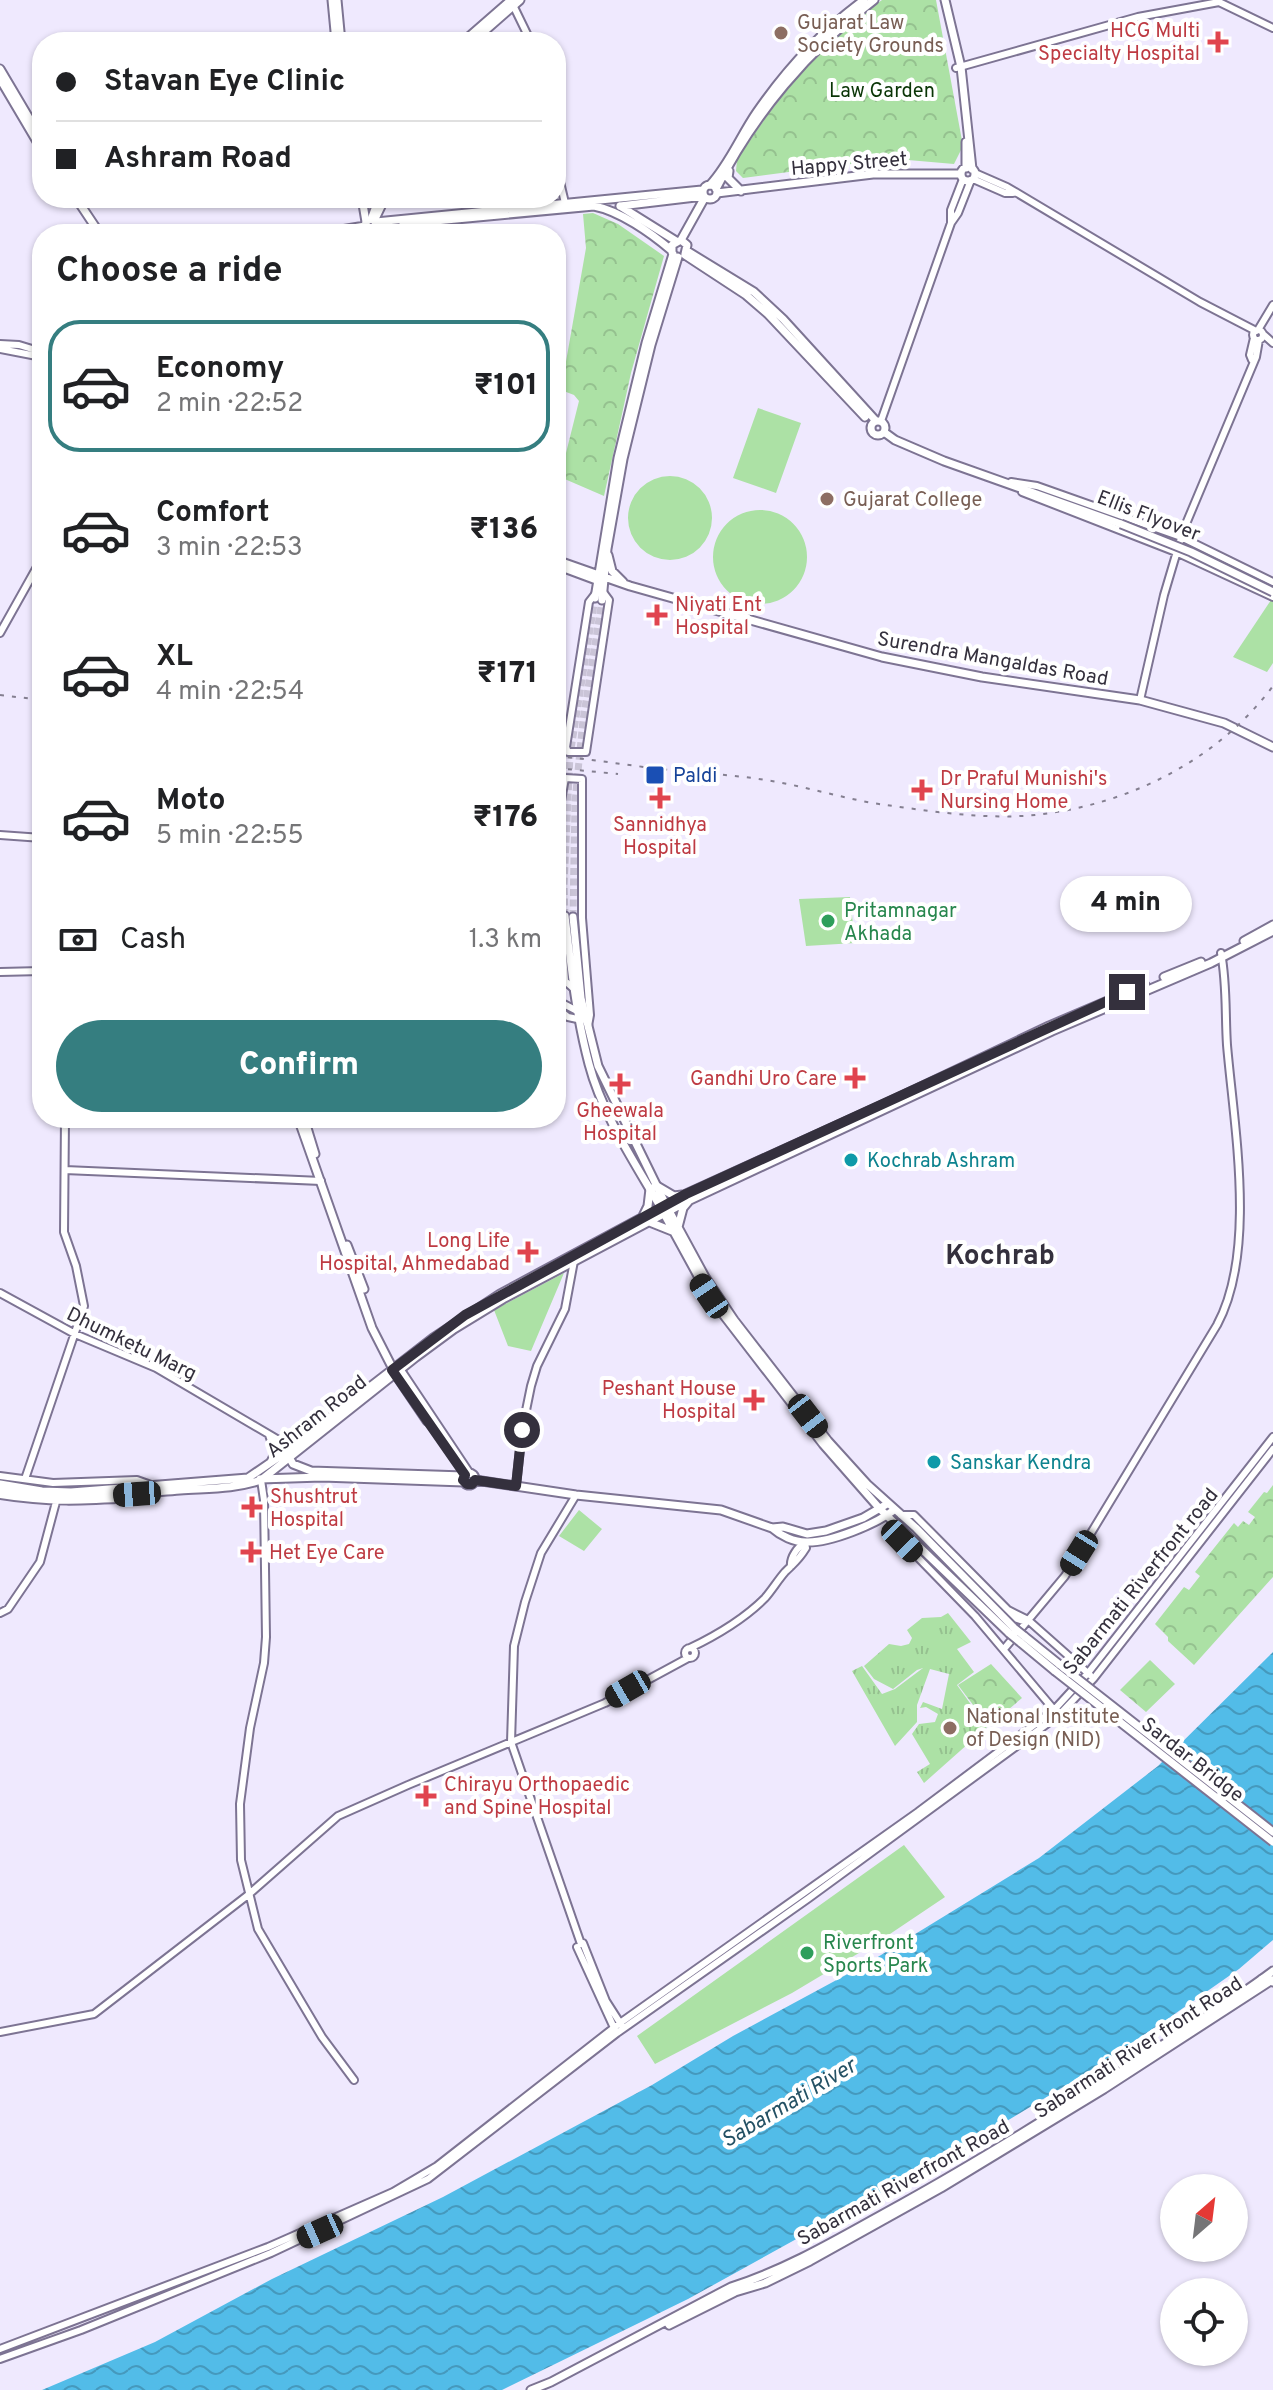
<!DOCTYPE html>
<meta charset="utf-8">
<style>
body{margin:0;font-family:Overpass,sans-serif;background:#f2f2f2;color:#202124;height:100vh;display:flex;flex-direction:column;font-size:30px;white-space:nowrap}
*{box-sizing:border-box;margin:0}
p{font-size:26px;color:#757577}
.icon{flex:none;width:44px;height:44px;fill:none;stroke:currentColor;stroke-width:2;stroke-linecap:round;stroke-linejoin:round}
.map{position:relative;flex:1;overflow:hidden}
.drawer{position:absolute;left:32px;top:224px;width:534px;height:904px;display:flex;flex-direction:column;background:#fff;border-radius:32px;box-shadow:0 2px 6px #0004}
.drawer>*{flex:none}
.guide{position:absolute;left:32px;top:32px;width:534px;height:176px;border-radius:32px;box-shadow:0 2px 6px #0004;display:grid;align-content:center;height:176px;padding:0 24px;background:#fff}
.needle{width:52px;rotate:28deg}
.buttons{position:absolute;left:1160px;top:2174px;display:grid;gap:16px}
.buttons a{display:grid;place-items:center;width:88px;height:88px;border-radius:50%;background:#fff;box-shadow:0 2px 6px #0004;font-size:40px}
.end{position:absolute;width:36px;height:36px;margin:-18px;border:10px solid #34303d;background:#fff;box-shadow:0 0 0 4px #fff}
.from{border-radius:50%}
.bubble{position:absolute;height:56px;border-radius:28px;background:#fff;box-shadow:0 2px 6px #0004;font-size:26px;font-weight:800;line-height:56px;text-align:center}
.car{position:absolute;width:24px;height:48px;margin:-24px -12px;border-radius:10px;box-shadow:0 0 6px 2px #0007;background:linear-gradient(#222 24%,#8ab4d8 0 40%,#222 0 76%,#8ab4d8 0 86%,#222 0)}
.guide b{display:flex;align-items:center;gap:28px;height:76px;font-size:30px}
.guide b+b{border-top:2px solid #e0e0e0}
.guide i{width:20px;height:20px;background:#202124}
ul{padding:0;list-style:none}
li{display:flex;align-items:center;gap:24px;height:132px;margin:0 16px 12px;padding:0 8px;border:4px solid transparent;border-radius:32px}
li div{flex:1}
li b{display:block;font-size:30px}
li em{font-style:normal;font-weight:800}
li.on{border-color:#357e80}
li>.icon{width:72px;height:72px;stroke-width:1.5}
h2{padding:0 24px;font-size:36px;line-height:96px}
.pay{display:flex;align-items:center;gap:20px;height:88px;padding:0 24px;font-size:30px}
.pay p{margin-inline-start:auto}
.cta{display:flex;gap:16px;margin-top:auto;padding:16px 24px}
.cta a{flex:1;height:92px;border-radius:48px;background:#357e80;color:#fff;font-size:32px;font-weight:800;line-height:92px;text-align:center}
.map>svg:first-child{display:block}
</style>
<div class="map">
<svg width="1273" height="2390" viewBox="0 0 1273 2390">
<defs>
<pattern id="grass-tufts" width="24" height="20" patternUnits="userSpaceOnUse" patternTransform="scale(2)"><rect width="24" height="20" fill="#ace1a5"/><path d="M3 7l-1-3M5 7V3M7 7l1-3M15 17l-1-3M17 17v-4M19 17l1-3" fill="none" stroke="#95c18f"/></pattern>
<pattern id="park-crowns" width="20" height="18" patternUnits="userSpaceOnUse" patternTransform="scale(2)"><rect width="20" height="18" fill="#ace1a5"/><path d="M2 6a3 3 0 1 1 6 0M12 15a3 3 0 1 1 6 0" fill="none" stroke="#95c18f"/></pattern>
<pattern id="water-waves" width="16" height="10" patternUnits="userSpaceOnUse" patternTransform="scale(2)"><rect width="16" height="10" fill="#52bce8"/><path d="M0 5q4-4 8 0t8 0" fill="none" stroke="#4599bd"/></pattern>
</defs>
<rect width="100%" height="100%" fill="#efe9fe"/>
<path fill="url(#grass-tufts)" d="M948 1613 971 1642 957 1649 974 1672 957 1685 987 1727 924 1783 917 1772 930 1764 912 1734 919 1724 935 1722 938 1714 926 1707 920 1708 923 1702 942 1709 949 1674 930 1669 917 1705V1722L895 1746 852 1671 862 1666 882 1694 895 1689 923 1668 917 1670 893 1689 874 1679 864 1666 889 1644 901 1646 909 1644 912 1638 907 1630 922 1618 941 1617Z"/>
<path fill="url(#park-crowns)" d="M882 0H936L963 146 954 164 908 160 865 162 743 178 736 171 737 160C776 99 822 42 882 0Z
M593 213 618 224 664 256 631 373 604 496 560 477 579 401 574 395 561 390 586 248 583 214Z
M1273 1485V1577L1194 1665 1168 1641V1637L1155 1624 1184 1587 1189 1590 1200 1576 1195 1572 1234 1523 1238 1527 1243 1521 1249 1525 1255 1517 1248 1512 1264 1492 1267 1493Z
M1150 1660 1175 1684 1146 1712 1120 1690Z
M991 1664 1022 1698 989 1726 958 1685Z"/>
<path fill="#ace1a5" d="M758 408 801 423 776 493 733 478Z
M628 518a42 42 0 1 1 84 0a42 42 0 1 1-84 0Z
M713 557a47 47 0 1 1 94 0a47 47 0 1 1-94 0Z
M1271 600 1273 601V663L1267 672 1233 657Z
M850 897 855 943 806 946 799 899Z
M564 1273 531 1351 508 1346 494 1310Z
M579 1510 602 1529 584 1551 559 1536Z
M904 1845 945 1897 884 1938 792 1993 655 2064 637 2036Z"/>
<path fill="url(#water-waves)" d="M1273 1652V1940L1239 1969 1166 2020 1088 2072 972 2142 688 2299 502 2390H42L155 2342 272 2279 443 2197 652 2085 733 2036 868 1963 1039 1858 1158 1766Z"/>
<g fill="none" stroke-linecap="round" stroke-linejoin="round">
<path stroke="#cac4d7" stroke-width="7" stroke-dasharray="7 3.5" stroke-linecap="butt" d="M565 916 564 885 570 755 595 598
M573 917 575 802 583 720 602 600"/>
<g stroke="#7d7493" stroke-width="10">
<path id="tertiary" d="M513 5 531 42
M956 68 1138 17 1219 2 1273 28
M556 165 565 203
M975 173 1007 187 1200 302 1256 331
M973 179 1005 193H1013
M951 223V210L963 179
M1258 330 1273 305
M1253 335a5 5 0 1 1 10 0a5 5 0 1 1-10 0Z
M1263 334 1273 343
M0 344 19 345 42 352
M0 349 42 357
M1252 360 1250 355 1254 338
M881 421 951 223 958 213 971 180
M1011 482 1037 486 1181 537 1273 582
M1022 492 1176 552 1273 597
M596 593 589 602 566 747 568 752H586L609 600 603 592
M0 633 42 558
M1140 700 1164 595 1183 531 1256 357 1259 340
M0 835 42 838
M0 972 42 971
M573 988 565 981 559 900 561 801 565 778 582 779V918L590 1015 588 1026
M556 1000 581 1013
M556 1007 568 1017 582 1020
M65 1170 321 1181
M0 1293 75 1334 156 1368 277 1439 286 1452
M269 1435 275 1452 271 1461
M0 1476 53 1483 137 1480 151 1485
M25 1479 84 1306 76 1266 64 1232 65 1118
M261 1480 264 1500 266 1637 264 1663 250 1728 240 1804 241 1860 258 1929 322 2037 354 2080
M516 1486 522 1430 531 1386 537 1366 565 1309 574 1261
M0 1495C48 1503 85 1501 133 1498L141 1495
M576 1495 541 1553 525 1602 514 1646 511 1742 581 1944
M901 1515H914L1008 1610
M900 1526 899 1535 902 1541 975 1616 1055 1711
M0 1613 8 1609 40 1562 56 1502
M1026 1622 1017 1619 1008 1610 1028 1620 1090 1675
M685 1653a5 5 0 1 1 10 0a5 5 0 1 1-10 0Z
M690 1648C717 1635 744 1619 765 1598 772 1590 778 1580 785 1572 794 1563 798 1561 806 1548L805 1543C797 1547 790 1558 791 1566
M1004 1649 1065 1576 1217 1325C1257 1251 1234 1127 1227 1045 1225 1015 1227 983 1221 953
M583 1943 606 2001 622 2026
M577 1947 615 2030
M0 2032 94 2014 248 1895 338 1816 408 1785 605 1703 688 1658
M0 2349 268 2247 393 2192 437 2166 620 2023 918 1812 1054 1710 1088 1673 1273 1437
M0 2359 81 2330 271 2253 428 2179 617 2033 809 1898 1059 1715 1094 1678 1273 1449"/>
</g>
<g stroke="#7d7493" stroke-width="11">
<path id="secondary" d="M332 0 336 42
M337 0 341 42
M945 0 961 67 972 169
M0 69 42 140
M0 79 42 150
M966 142V168
M961 174a7 7 0 1 1 14 0a7 7 0 1 1-14 0Z
M729 171 728 178 741 191
M703 192a7 7 0 1 1 14 0a7 7 0 1 1-14 0Z
M710 185C729 165 741 135 757 112 786 70 823 30 864 0
M716 189C753 115 809 49 874 0
M717 193 873 174H961
M76 198 100 234
M362 198 366 222
M620 206 704 196
M620 206 676 241
M376 222 702 190
M403 224 594 206C620 211 651 233 671 250
M317 234 365 226
M347 234 365 230
M681 240 687 245 685 254
M687 251 754 292 783 319 876 421
M672 252V245L681 240 705 197
M685 255 746 295 768 314 865 417
M871 428a7 7 0 1 1 14 0a7 7 0 1 1-14 0Z
M884 432 895 440 944 461 1121 524
M608 555 612 571 623 582
M556 560 630 586 882 657 982 677 1140 700 1224 723 1273 747
M556 565 599 581
M595 598 618 458 646 343 673 254
M602 600 607 549 623 459 651 345 678 257
M565 916C571 966 576 1015 589 1064 602 1114 635 1163 661 1208
M573 917 581 998 598 1066 666 1205
M401 1371 469 1473
M396 1375 427 1421
M287 1454 293 1464 311 1471 464 1476
M463 1479a6 6 0 1 1 12 0a6 6 0 1 1-12 0Z
M260 1479 322 1477 464 1482
M475 1480 576 1495 721 1510 772 1528 783 1527 807 1534 826 1531 863 1518 887 1504
M772 1528C781 1536 794 1542 806 1542 830 1543 876 1524 894 1510
M669 2325 735 2292 765 2283 810 2261 941 2188 1104 2089 1272 1980
M531 2390 551 2382 731 2287C791 2268 846 2234 901 2204 981 2160 1059 2111 1136 2062 1182 2032 1229 2004 1273 1971"/>
</g>
<g stroke="#7d7493" stroke-width="11">
<path id="primary" d="M463 42 511 0
M472 42 520 0
M372 217 379 198
M365.5 225a5.5 5.5 0 1 1 11 0a5.5 5.5 0 1 1-11 0Z
M374 221 385 198
M1244 941 1273 925
M1164 977 1201 962
M298 1118 372 1328 395 1373
M304 1118 315 1154
M667 1207 705 1277 734 1320 828 1441 867 1484 916 1528 1014 1628
M662 1210 709 1296 823 1444 880 1509 1009 1633
M643 1216 648 1206 650 1189 657 1186 674 1196 682 1195
M647 1221 672 1231
M678 1227 683 1208 688 1202
M347 1245 364 1289
M0 1484 42 1491 71 1492 248 1478 286 1452 433 1338 500 1294 686 1194 889 1102 1049 1026 1145 985
M0 1490C61 1502 119 1495 180 1490 207 1488 235 1489 261 1480L416 1357 454 1329 503 1299 690 1200 1052 1031 1211 963 1273 931
M1024 1636 1060 1665
M1020 1642 1055 1671
M1262 1979 1273 1982"/>
</g>
<use href="#tertiary" stroke="#fff" stroke-width="6"/>
<use href="#secondary" stroke="#fff" stroke-width="7"/>
<use href="#primary" stroke="#fff" stroke-width="7"/>
<path stroke="#847f90" stroke-width="2" stroke-dasharray="4 8" stroke-linecap="butt" d="M0 695 42 700
M556 756C588 759 620 764 652 768 690 773 729 774 766 780 804 786 841 798 879 804 929 811 985 820 1035 815 1128 805 1217 761 1273 686
M556 768 618 774"/>
<g stroke="#7d7493" stroke-width="11" stroke-linecap="butt">
<path id="secondary-bridge" d="M1121 524 1191 552 1273 592"/>
</g>
<g stroke="#7d7493" stroke-width="11" stroke-linecap="butt">
<path id="primary-bridge" d="M1014 1628 1024 1636
M1009 1633 1020 1642
M1060 1665 1273 1832
M1055 1671 1273 1842"/>
</g>
<use href="#secondary-bridge" stroke="#fff" stroke-width="7"/>
<use href="#primary-bridge" stroke="#fff" stroke-width="7"/>
</g>
<g fill="none" stroke-linecap="round" stroke-linejoin="round">
<path stroke="#34303d" stroke-width="10" d="M522 1430 516 1486 475 1480 472 1484H467L463 1480 465 1475 392 1370 465 1315 686 1194 1127 992"/>
</g>
<g fill="#8d6e63" stroke="#fff" stroke-width="3">
<circle cx="781" cy="33" r="8"/>
<circle cx="827" cy="499" r="8"/>
<circle cx="950" cy="1728" r="8"/>
</g>
<g fill="#e0444e" stroke="#fff" stroke-width="3">
<path d="M1214 30h8v8h8v8h-8v8h-8v-8h-8v-8h8z"/>
<path d="M653 603h8v8h8v8h-8v8h-8v-8h-8v-8h8z"/>
<path d="M918 778h8v8h8v8h-8v8h-8v-8h-8v-8h8z"/>
<path d="M656 786h8v8h8v8h-8v8h-8v-8h-8v-8h8z"/>
<path d="M851 1066h8v8h8v8h-8v8h-8v-8h-8v-8h8z"/>
<path d="M616 1072h8v8h8v8h-8v8h-8v-8h-8v-8h8z"/>
<path d="M524 1240h8v8h8v8h-8v8h-8v-8h-8v-8h8z"/>
<path d="M750 1388h8v8h8v8h-8v8h-8v-8h-8v-8h8z"/>
<path d="M248 1495h8v8h8v8h-8v8h-8v-8h-8v-8h8z"/>
<path d="M247 1540h8v8h8v8h-8v8h-8v-8h-8v-8h8z"/>
<path d="M422 1784h8v8h8v8h-8v8h-8v-8h-8v-8h8z"/>
</g>
<rect fill="#1a4fb4" stroke="#fff" stroke-width="3" x="645" y="765" width="20" height="20" rx="4"/>
<g fill="#2e9e5b" stroke="#fff" stroke-width="3">
<circle cx="828" cy="921" r="8"/>
<circle cx="807" cy="1953" r="8"/>
</g>
<g fill="#0f9aa8" stroke="#fff" stroke-width="3">
<circle cx="851" cy="1160" r="8"/>
<circle cx="934" cy="1462" r="8"/>
</g>
<g text-anchor="middle" stroke-width="8" stroke-linejoin="round" paint-order="stroke">
<g font-size="20" fill="#785e54" stroke="#fff" text-anchor="start">
<text x="797" y="29">Gujarat Law<tspan x="797" dy="23">Society Grounds</tspan></text>
<text x="843" y="506">Gujarat College</text>
<text x="966" y="1723">National Institute<tspan x="966" dy="23">of Design (NID)</tspan></text>
</g>
<g font-size="20" fill="#be3a42" stroke="#fff" text-anchor="start">
<text x="1200" y="37" text-anchor="end">HCG Multi<tspan x="1200" dy="23">Specialty Hospital</tspan></text>
<text x="675" y="611">Niyati Ent<tspan x="675" dy="23">Hospital</tspan></text>
<text x="940" y="785">Dr Praful Munishi's<tspan x="940" dy="23">Nursing Home</tspan></text>
<text x="660" y="831" text-anchor="middle">Sannidhya<tspan x="660" dy="23">Hospital</tspan></text>
<text x="837" y="1085" text-anchor="end">Gandhi Uro Care</text>
<text x="620" y="1117" text-anchor="middle">Gheewala<tspan x="620" dy="23">Hospital</tspan></text>
<text x="510" y="1247" text-anchor="end">Long Life<tspan x="510" dy="23">Hospital, Ahmedabad</tspan></text>
<text x="736" y="1395" text-anchor="end">Peshant House<tspan x="736" dy="23">Hospital</tspan></text>
<text x="270" y="1503">Shushtrut<tspan x="270" dy="23">Hospital</tspan></text>
<text x="269" y="1559">Het Eye Care</text>
<text x="444" y="1791">Chirayu Orthopaedic<tspan x="444" dy="23">and Spine Hospital</tspan></text>
</g>
<g font-size="20" fill="#0a3506" stroke="#fff">
<text x="882" y="97">Law Garden</text>
</g>
<g font-size="20" fill="#34303d" stroke="#fff">
<text transform="translate(849 163) rotate(-5)" y="7">Happy Street</text>
<text transform="translate(1149 515) rotate(21)" y="7">Ellis Flyover</text>
<text transform="translate(993 658) rotate(10)" y="7">Surendra Mangaldas Road</text>
<text transform="translate(132 1343) rotate(26)" y="7">Dhumketu Marg</text>
<text transform="translate(316 1416) rotate(-38)" y="7">Ashram Road</text>
<text transform="translate(1140 1581) rotate(-51)" y="7">Sabarmati Riverfront road</text>
<text transform="translate(1193 1759) rotate(38)" y="7">Sardar Bridge</text>
<text transform="translate(1138 2047) rotate(-33)" y="7">Sabarmati River front Road</text>
<text transform="translate(903 2182) rotate(-29)" y="7">Sabarmati Riverfront Road</text>
</g>
<g font-size="20" fill="#164399" stroke="#fff" text-anchor="start">
<text x="673" y="782">Paldi</text>
</g>
<g font-size="20" fill="#27864d" stroke="#fff" text-anchor="start">
<text x="844" y="917">Pritamnagar<tspan x="844" dy="23">Akhada</tspan></text>
<text x="823" y="1949">Riverfront<tspan x="823" dy="23">Sports Park</tspan></text>
</g>
<g font-size="20" fill="#0d838f" stroke="#fff" text-anchor="start">
<text x="867" y="1167">Kochrab Ashram</text>
<text x="950" y="1469">Sanskar Kendra</text>
</g>
<g font-size="22" font-style="italic" fill="#245164" stroke="#fff">
<text transform="translate(788 2102) rotate(-31)" y="8">Sabarmati River</text>
</g>
<g font-size="28" font-weight="bold" fill="#34303d" stroke="#fff">
<text x="1000" y="1264">Kochrab</text>
</g>
</g>
</svg>
<div class="buttons">
<a><svg class="needle" viewBox="-14 -14 28 28"><path d="M0-13l5 13h-10z" fill="#e53935"/><path d="M0 13l5-13h-10z" fill="#757577"/></svg></a>
<a><svg class="icon" aria-label="locate" viewBox="0 0 24 24"><circle cx="12" cy="12" r="6"/><path d="M12 2v4M12 18v4M2 12h4M18 12h4"/></svg></a>
</div>
<i class="end from" style="left:522px;top:1430px"></i>
<i class="end" style="left:1127px;top:992px"></i>
<div class="bubble" style="left:1060px;top:876px;width:132px">4 min</div>
<i class="car" style="left:709px;top:1296px;rotate:326deg"></i>
<i class="car" style="left:808px;top:1416px;rotate:142deg"></i>
<i class="car" style="left:137px;top:1494px;rotate:266deg"></i>
<i class="car" style="left:902px;top:1541px;rotate:136deg"></i>
<i class="car" style="left:1079px;top:1553px;rotate:212deg"></i>
<i class="car" style="left:628px;top:1689px;rotate:240deg"></i>
<i class="car" style="left:320px;top:2231px;rotate:246deg"></i>
<div class="guide">
<b><i class="from"></i>Stavan Eye Clinic</b>
<b><i></i>Ashram Road</b>
</div>
<section class="drawer">
<h2>Choose a ride</h2>
<ul>
<li class="on"><svg class="icon" aria-label="car" viewBox="0 0 24 24"><path d="M5 17H2v-5l4-1 3-4h7l3 4 3 1v5h-3M9 17h6M6 11h13"/><circle cx="7" cy="17" r="2"/><circle cx="17" cy="17" r="2"/></svg><div><b>Economy</b><p>2 min · 22:52</p></div><em>₹101</em></li>
<li><svg class="icon" aria-label="car" viewBox="0 0 24 24"><path d="M5 17H2v-5l4-1 3-4h7l3 4 3 1v5h-3M9 17h6M6 11h13"/><circle cx="7" cy="17" r="2"/><circle cx="17" cy="17" r="2"/></svg><div><b>Comfort</b><p>3 min · 22:53</p></div><em>₹136</em></li>
<li><svg class="icon" aria-label="car" viewBox="0 0 24 24"><path d="M5 17H2v-5l4-1 3-4h7l3 4 3 1v5h-3M9 17h6M6 11h13"/><circle cx="7" cy="17" r="2"/><circle cx="17" cy="17" r="2"/></svg><div><b>XL</b><p>4 min · 22:54</p></div><em>₹171</em></li>
<li><svg class="icon" aria-label="car" viewBox="0 0 24 24"><path d="M5 17H2v-5l4-1 3-4h7l3 4 3 1v5h-3M9 17h6M6 11h13"/><circle cx="7" cy="17" r="2"/><circle cx="17" cy="17" r="2"/></svg><div><b>Moto</b><p>5 min · 22:55</p></div><em>₹176</em></li>
</ul>
<div class="pay"><svg class="icon" aria-label="cash" viewBox="0 0 24 24"><path d="M3 7h18v10H3z"/><circle cx="12" cy="12" r="2"/></svg>Cash<p>1.3 km</p></div>
<div class="cta"><a>Confirm</a></div>
</section>
</div>
